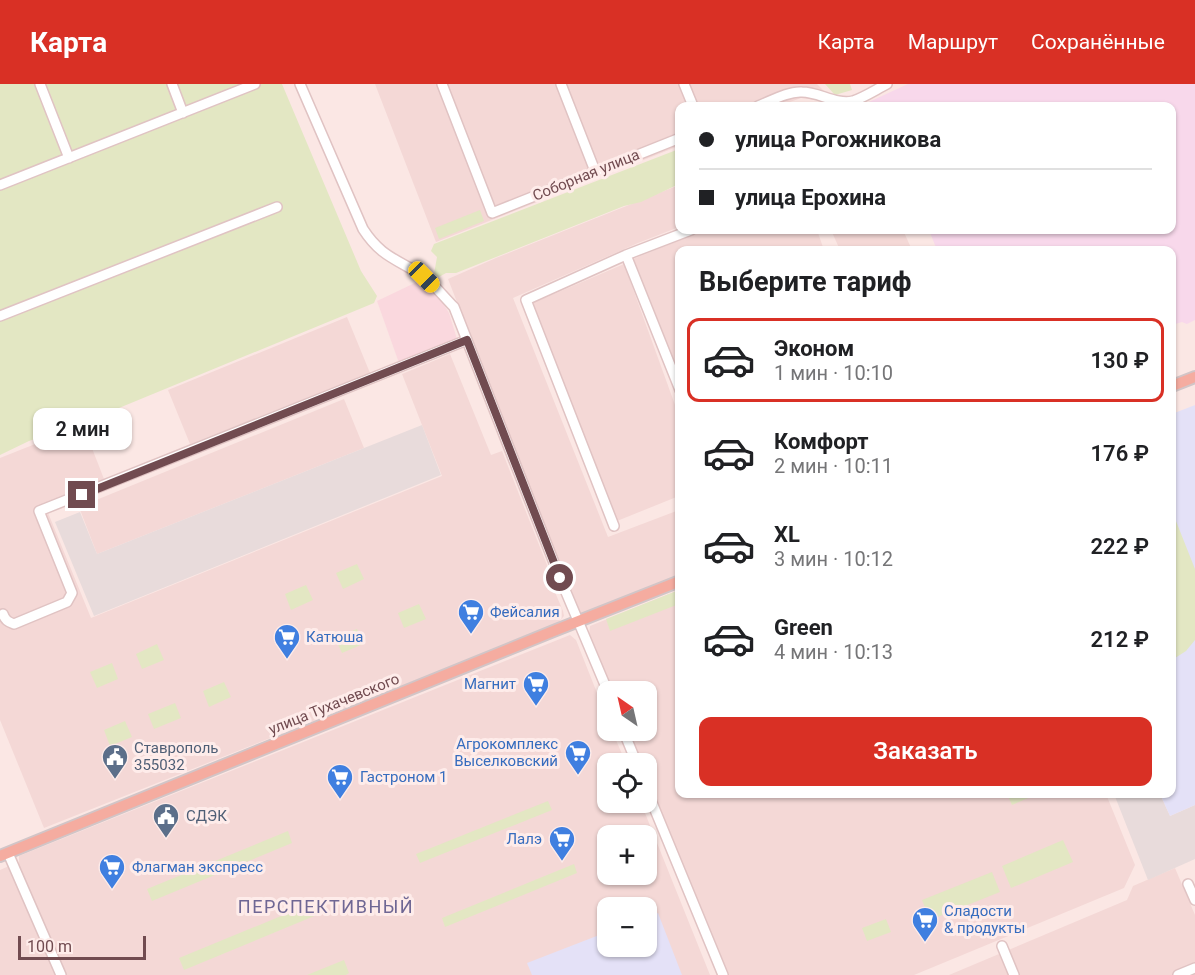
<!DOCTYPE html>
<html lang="ru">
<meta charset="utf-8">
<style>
body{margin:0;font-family:Roboto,sans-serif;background:#f2f2f2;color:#202124;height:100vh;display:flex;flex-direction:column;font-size:22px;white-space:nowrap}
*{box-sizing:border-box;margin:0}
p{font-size:20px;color:#757577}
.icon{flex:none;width:33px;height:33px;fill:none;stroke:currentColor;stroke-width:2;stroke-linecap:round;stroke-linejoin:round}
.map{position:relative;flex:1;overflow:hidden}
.drawer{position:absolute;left:675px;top:162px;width:501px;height:552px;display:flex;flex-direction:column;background:#fff;border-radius:12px;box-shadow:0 2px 4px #0004}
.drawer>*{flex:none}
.banner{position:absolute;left:675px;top:18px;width:501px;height:132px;border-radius:12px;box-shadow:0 2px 4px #0004;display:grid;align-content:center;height:132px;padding:0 24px;background:#fff}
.needle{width:39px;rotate:326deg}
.buttons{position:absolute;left:597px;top:597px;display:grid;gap:12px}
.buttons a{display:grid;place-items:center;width:60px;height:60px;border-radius:12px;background:#fff;box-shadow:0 2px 4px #0004;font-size:30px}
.scale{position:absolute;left:18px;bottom:15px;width:128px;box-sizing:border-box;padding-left:6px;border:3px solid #714b50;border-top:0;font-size:16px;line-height:21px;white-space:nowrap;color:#714b50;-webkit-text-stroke:4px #feecea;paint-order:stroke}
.end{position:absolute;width:27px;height:27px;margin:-14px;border:8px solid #714b50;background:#fff;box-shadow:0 0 0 3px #fff}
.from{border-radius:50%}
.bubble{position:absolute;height:42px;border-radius:12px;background:#fff;box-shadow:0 2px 4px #0004;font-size:20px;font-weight:600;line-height:42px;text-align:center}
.car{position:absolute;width:18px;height:36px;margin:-18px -9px;border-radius:8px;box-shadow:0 0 4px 2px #0007;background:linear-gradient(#f5c518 24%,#345 0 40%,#f5c518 0 76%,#345 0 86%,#f5c518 0)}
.banner b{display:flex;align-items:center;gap:21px;height:57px;font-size:22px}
.banner b+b{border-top:2px solid #e0e0e0}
.banner i{width:15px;height:15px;background:#202124}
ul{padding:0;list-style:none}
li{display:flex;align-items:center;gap:18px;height:84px;margin:0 12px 9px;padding:0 12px;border:3px solid transparent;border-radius:12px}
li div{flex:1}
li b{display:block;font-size:22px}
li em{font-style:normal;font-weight:600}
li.selected{border-color:#d93025}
li>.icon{width:54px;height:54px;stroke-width:1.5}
h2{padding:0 24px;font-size:27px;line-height:72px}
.primary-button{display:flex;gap:12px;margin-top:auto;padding:12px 24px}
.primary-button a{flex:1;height:69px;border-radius:12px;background:#d93025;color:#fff;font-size:24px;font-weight:600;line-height:69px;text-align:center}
header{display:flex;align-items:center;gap:36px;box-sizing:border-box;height:84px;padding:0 30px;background:#d93025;color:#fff}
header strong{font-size:28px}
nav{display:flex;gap:33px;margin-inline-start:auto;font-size:21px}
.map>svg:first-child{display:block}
</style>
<header>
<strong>Карта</strong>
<nav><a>Карта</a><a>Маршрут</a><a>Сохранённые</a></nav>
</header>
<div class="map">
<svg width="1195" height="891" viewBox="0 0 1195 891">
<rect width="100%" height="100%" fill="#fbe7e4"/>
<path fill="#f4d8d6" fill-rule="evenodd" d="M375 0H817L824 7 817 16 801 14 779 22H680L679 62 436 158Z
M679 101V143L638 159 513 214 608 453 679 426V491L585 529H581L577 526 448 195 496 174Z
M705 146H817L824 166H680L679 293 633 175Z
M831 146H903L912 166H840Z
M624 180 679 332V412L617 437 565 306 533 219Z
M347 233 370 289 190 360 168 306Z
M450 270 491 371 502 367 549 486V494L563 527 564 532 557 540 44 744 0 636V374L83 341 104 395 44 419 91 534 442 392 402 290Z
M344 315 364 364 97 470 79 423Z
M679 506 680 710H1106L1135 781 1124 804 914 891H729L647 692 646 680 641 679 628 647 646 646V608L612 607 589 552 590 542Z
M570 551 576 556 607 634 608 646 612 647 626 679 608 680V718L641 719 710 891H65L19 782V772ZM608 752H646V790H608ZM608 824H646V862H608Z
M9 782 55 891H0V786Z
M1175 784 1195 831V891H949L1127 816 1133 802Z"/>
<path fill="#fad8de" d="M421 196 437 210 449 229 457 255 399 279 377 217Z"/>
<path fill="#e8dbdb" d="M422 341 441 391 94 532 55 438 80 428 97 470Z
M1114 710H1160L1170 732 1195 721V775L1148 796Z"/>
<path fill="#e4e1f7" d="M1195 321V721L1170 732 1160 710H1172V330Z
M658 829 682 891H532L527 879 607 848 608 862H646L647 833Z"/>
<path fill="#f8d8eb" d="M908 0H1195V236L1187 240 1182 238 1172 241V166H937L929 146H1172V22H860Z"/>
<path fill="#e3e7c3" d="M0 0H282L361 187 377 212 374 219 85 338 29 357 0 371Z
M825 0H850L852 6 835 11Z
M679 65V100L641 118 624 122 456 189H446L439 193 434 190 437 173 431 167 434 160Z
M480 126 484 137 439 155 435 144Z
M1172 427 1195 485V556L1186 567 1172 576Z
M357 480 364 495 343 505 336 489Z
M306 501 313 516 291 526 285 510Z
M679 506V520L610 547 606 535Z
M419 520 426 535 404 544 398 529Z
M357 545 363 560 342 569 335 554Z
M157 560 164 576 142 585 136 570Z
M112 579 118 595 97 604 90 588Z
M224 598 231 613 209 623 203 607Z
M175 619 181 634 154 645 148 630Z
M125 637 132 653 110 662 104 646Z
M1007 710H1032L1033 712 1012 721Z
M548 717 552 726 420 779 416 770Z
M288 747 292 759 152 817 147 805Z
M1063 756 1073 778 1011 804 1002 782Z
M574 780 577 789 445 843 442 834Z
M992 788 1000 808 930 836 922 816Z
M320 816 324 828 184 886 179 874Z
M886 835 891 848 867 857 862 844Z
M344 876 349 889 346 891H307Z"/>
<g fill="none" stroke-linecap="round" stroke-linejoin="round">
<g stroke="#e0c3c3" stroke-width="12">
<path id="minor" d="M40 0 69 74
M172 0 183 29
M300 0 363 145C381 173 397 175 423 192 434 200 444 213 454 223L560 494 608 608
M442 0 492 129 680 54
M561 0 595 87
M684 0 693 22
M758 22C771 17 788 7 802 8 819 8 836 21 853 17 863 14 877 5 887 0
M0 101 255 0
M626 171 680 306
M0 232 277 123
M614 442 526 216 626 171 691 146
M3 530C5 536 8 538 14 540L67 518 72 509 39 427 467 256
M623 646 637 680
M646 704 723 891
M8 769 61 891
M1188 800 1195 816
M1002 862 1014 891
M1178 891 1195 884"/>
</g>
<g stroke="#d2c5c7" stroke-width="14">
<path id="major" d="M1172 302 1195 293
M0 772 556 546 680 497"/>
</g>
<use href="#minor" stroke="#fff" stroke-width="9"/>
<use href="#major" stroke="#f5aca0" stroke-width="10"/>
</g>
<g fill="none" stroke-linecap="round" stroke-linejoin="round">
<path stroke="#714b50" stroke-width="8" d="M82 411 467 256 560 494"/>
</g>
<defs>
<g id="supermarket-pin" transform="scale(1.35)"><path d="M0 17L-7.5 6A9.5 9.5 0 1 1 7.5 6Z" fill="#3f7fe0" stroke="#feecea"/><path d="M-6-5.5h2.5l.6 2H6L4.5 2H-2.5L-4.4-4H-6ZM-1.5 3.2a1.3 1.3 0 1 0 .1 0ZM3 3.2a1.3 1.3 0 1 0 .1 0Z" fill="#fff"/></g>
<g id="civic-pin" transform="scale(1.35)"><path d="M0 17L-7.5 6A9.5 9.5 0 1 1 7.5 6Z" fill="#5c6f8a" stroke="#feecea"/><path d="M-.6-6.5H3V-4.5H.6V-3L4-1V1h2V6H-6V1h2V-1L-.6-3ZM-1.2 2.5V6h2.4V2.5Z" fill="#fff"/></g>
</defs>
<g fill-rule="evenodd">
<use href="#supermarket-pin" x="471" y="528"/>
<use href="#supermarket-pin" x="287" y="553"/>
<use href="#supermarket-pin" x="536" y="600"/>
<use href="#supermarket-pin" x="578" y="669"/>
<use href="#civic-pin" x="115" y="673"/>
<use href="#supermarket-pin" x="340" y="693"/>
<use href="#civic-pin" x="166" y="732"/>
<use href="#supermarket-pin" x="562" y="755"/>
<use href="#supermarket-pin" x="112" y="783"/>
<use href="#supermarket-pin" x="925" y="836"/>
</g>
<g text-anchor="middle" stroke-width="6" stroke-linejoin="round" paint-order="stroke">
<g font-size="15" fill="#714b50" stroke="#feecea">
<text transform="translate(586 91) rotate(-22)" y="5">Соборная улица</text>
<text transform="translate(334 620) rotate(-22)" y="5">улица Тухачевского</text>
</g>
<g font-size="15" fill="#366cbe" stroke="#feecea" text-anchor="start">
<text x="490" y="533">Фейсалия</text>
<text x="306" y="558">Катюша</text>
<text x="516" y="605" text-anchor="end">Магнит</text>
<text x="558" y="665" text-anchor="end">Агрокомплекс<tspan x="558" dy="17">Выселковский</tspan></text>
<text x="360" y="698">Гастроном 1</text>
<text x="542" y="760" text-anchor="end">Лалэ</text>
<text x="132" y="788">Флагман экспресс</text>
<text x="944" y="832">Сладости<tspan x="944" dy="17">&amp; продукты</tspan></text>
</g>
<g font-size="15" fill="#4e5e75" stroke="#feecea" text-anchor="start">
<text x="134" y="669">Ставрополь<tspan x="134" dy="17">355032</tspan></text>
<text x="186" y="737">СДЭК</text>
</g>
<g font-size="18" letter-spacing="1.5" fill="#6f6794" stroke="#feecea">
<text x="326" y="829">ПЕРСПЕКТИВНЫЙ</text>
</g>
</g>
</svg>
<div class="buttons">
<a><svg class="needle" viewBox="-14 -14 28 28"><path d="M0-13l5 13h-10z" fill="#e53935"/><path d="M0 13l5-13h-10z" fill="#757577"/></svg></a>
<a><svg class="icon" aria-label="locate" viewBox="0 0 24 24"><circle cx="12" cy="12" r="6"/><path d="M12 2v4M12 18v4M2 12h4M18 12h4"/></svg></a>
<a>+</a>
<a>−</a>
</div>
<div class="scale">100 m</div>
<i class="end from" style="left:560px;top:494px"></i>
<i class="end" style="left:82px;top:411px"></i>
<div class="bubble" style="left:33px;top:324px;width:99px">2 мин</div>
<i class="car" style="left:424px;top:193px;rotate:135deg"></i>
<div class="banner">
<b><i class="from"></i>улица Рогожникова</b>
<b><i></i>улица Ерохина</b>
</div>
<section class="drawer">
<h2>Выберите тариф</h2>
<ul>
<li class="selected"><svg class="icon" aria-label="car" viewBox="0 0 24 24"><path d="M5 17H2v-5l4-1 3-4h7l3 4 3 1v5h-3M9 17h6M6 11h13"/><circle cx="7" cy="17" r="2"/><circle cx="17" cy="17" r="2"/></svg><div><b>Эконом</b><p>1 мин · 10:10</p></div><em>130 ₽</em></li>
<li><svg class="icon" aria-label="car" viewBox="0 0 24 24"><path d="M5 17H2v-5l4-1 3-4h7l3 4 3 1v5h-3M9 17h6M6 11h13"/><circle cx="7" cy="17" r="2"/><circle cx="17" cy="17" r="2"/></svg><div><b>Комфорт</b><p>2 мин · 10:11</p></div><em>176 ₽</em></li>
<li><svg class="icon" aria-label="car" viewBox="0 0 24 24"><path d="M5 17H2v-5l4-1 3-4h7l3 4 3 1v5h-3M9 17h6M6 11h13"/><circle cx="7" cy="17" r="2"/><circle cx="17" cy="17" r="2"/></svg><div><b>XL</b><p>3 мин · 10:12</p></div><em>222 ₽</em></li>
<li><svg class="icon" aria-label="car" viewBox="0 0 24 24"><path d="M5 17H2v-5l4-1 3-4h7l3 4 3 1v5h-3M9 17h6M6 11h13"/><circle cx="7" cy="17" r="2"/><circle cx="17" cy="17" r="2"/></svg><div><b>Green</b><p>4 мин · 10:13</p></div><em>212 ₽</em></li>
</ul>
<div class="primary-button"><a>Заказать</a></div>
</section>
</div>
